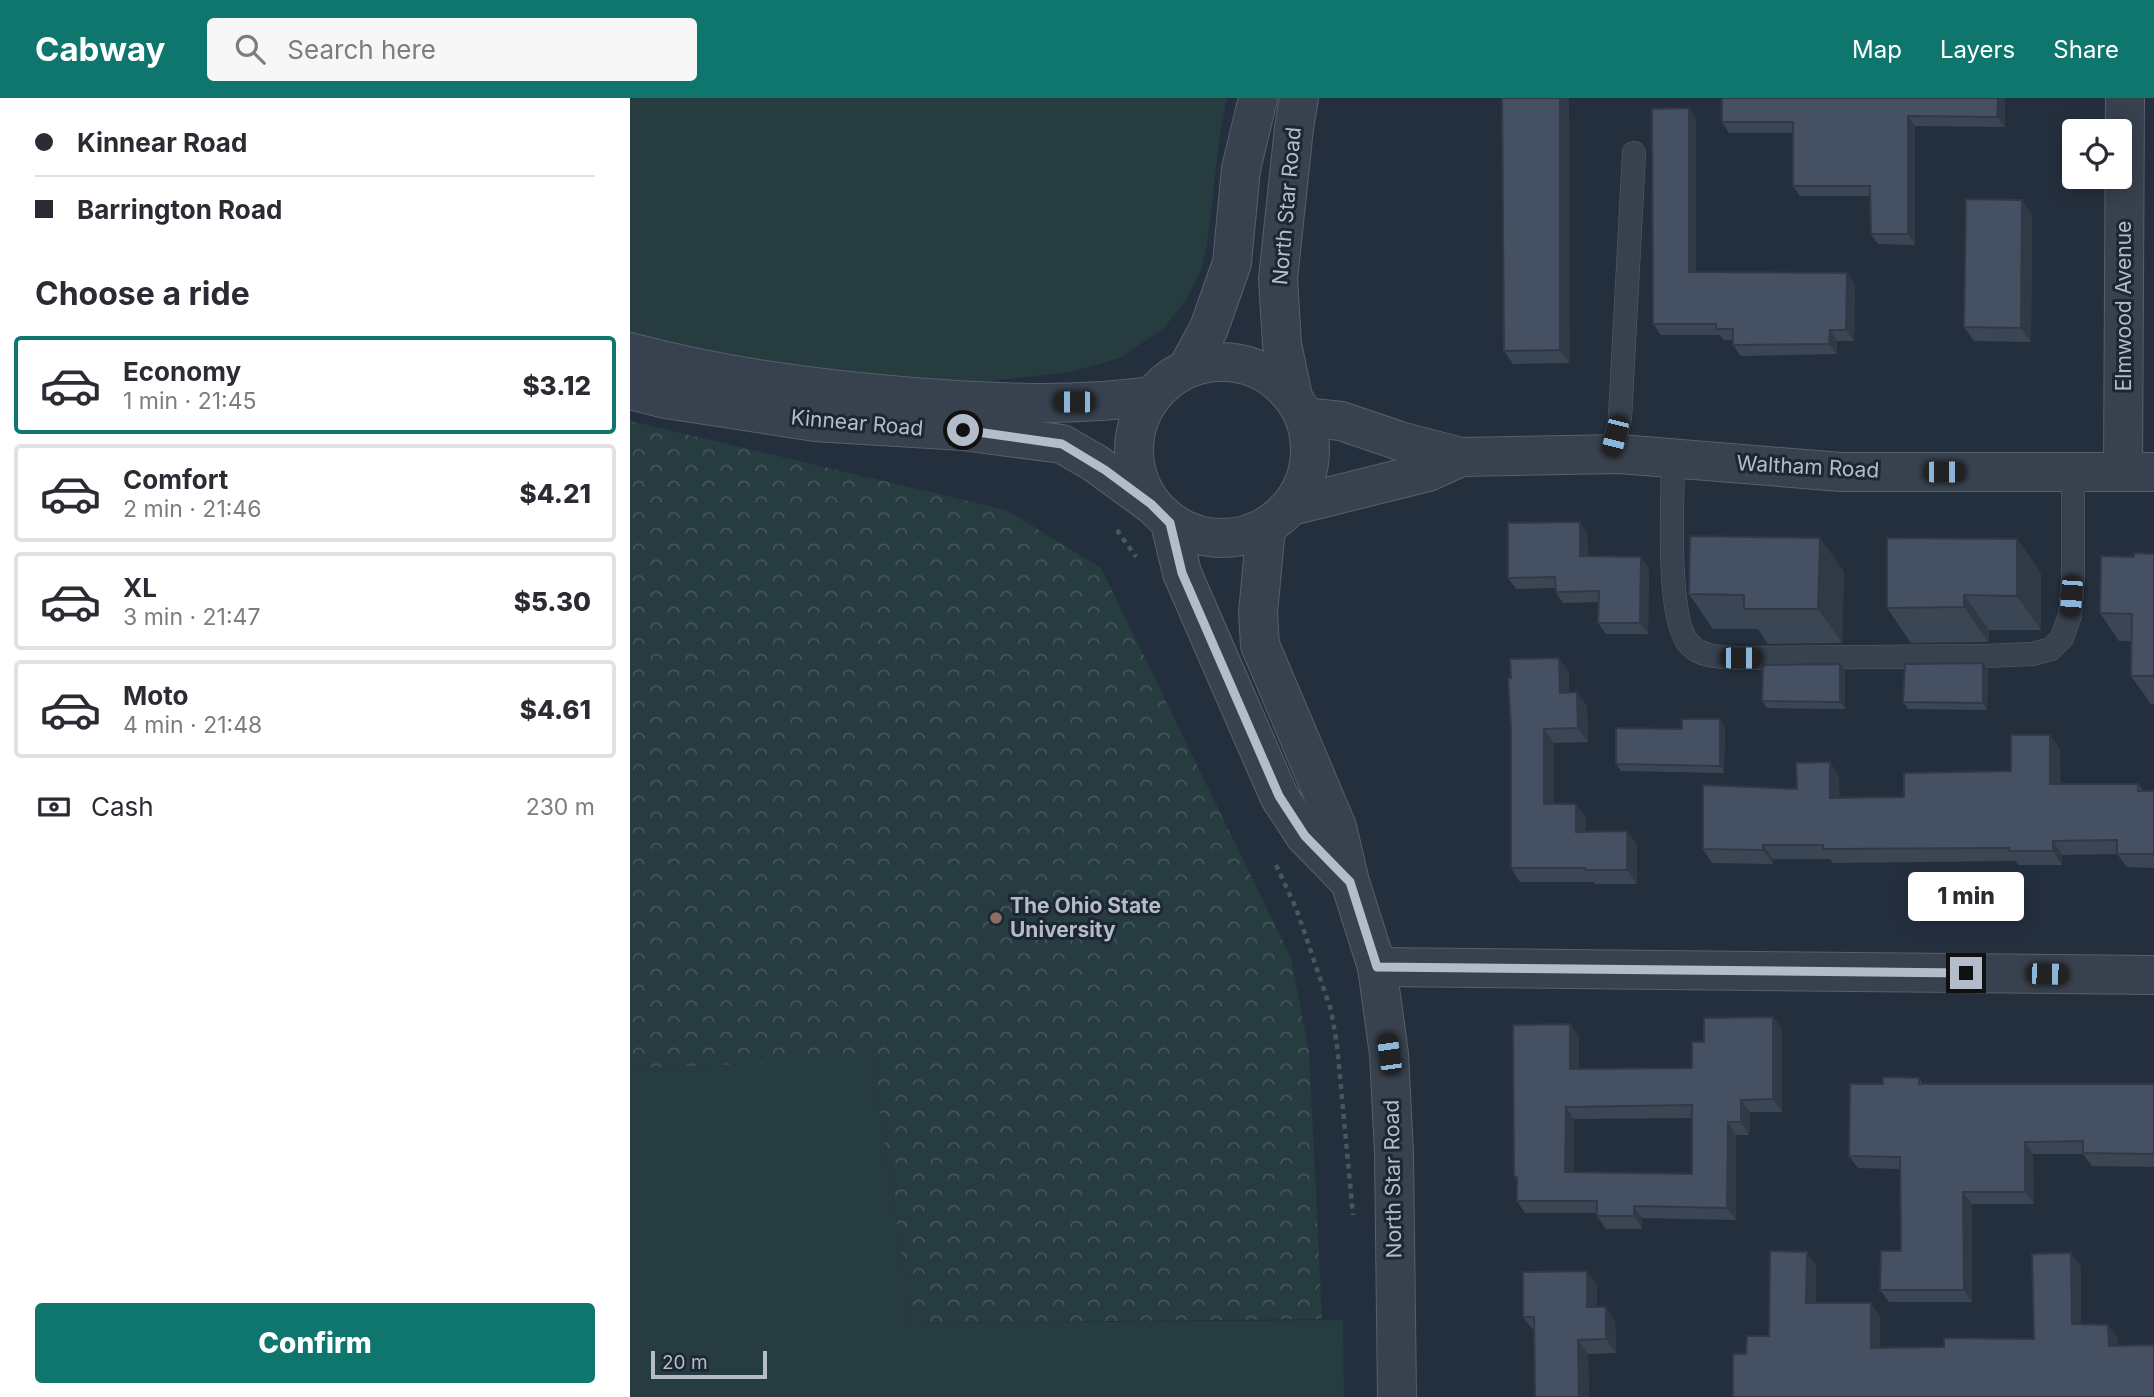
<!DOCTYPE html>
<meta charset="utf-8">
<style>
body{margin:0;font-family:Inter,sans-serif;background:#f7f7f7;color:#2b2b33;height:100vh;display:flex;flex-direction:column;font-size:26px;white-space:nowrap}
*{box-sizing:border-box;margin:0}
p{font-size:23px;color:#7c7c81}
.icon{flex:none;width:38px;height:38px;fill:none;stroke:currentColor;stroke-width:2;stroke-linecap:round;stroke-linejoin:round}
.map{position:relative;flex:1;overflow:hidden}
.panel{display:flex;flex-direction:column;background:#fff;width:630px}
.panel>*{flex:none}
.banner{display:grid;align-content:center;height:154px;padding:0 35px;background:#fff}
.tools{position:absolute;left:1432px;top:21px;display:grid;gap:14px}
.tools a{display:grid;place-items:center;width:70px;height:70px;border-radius:7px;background:#fff;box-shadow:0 4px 18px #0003;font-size:35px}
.scale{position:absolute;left:21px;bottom:18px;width:116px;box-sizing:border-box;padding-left:7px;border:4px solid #b4bcc9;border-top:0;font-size:19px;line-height:24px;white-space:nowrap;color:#b4bcc9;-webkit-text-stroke:5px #1d2633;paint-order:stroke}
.end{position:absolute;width:32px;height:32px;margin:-16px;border:9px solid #b4bcc9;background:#111;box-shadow:0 0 0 4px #111}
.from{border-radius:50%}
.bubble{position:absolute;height:49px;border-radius:7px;background:#fff;box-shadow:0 4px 18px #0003;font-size:23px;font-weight:800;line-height:49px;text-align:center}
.car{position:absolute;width:21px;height:42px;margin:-21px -10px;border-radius:9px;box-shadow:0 0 5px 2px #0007;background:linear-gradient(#222 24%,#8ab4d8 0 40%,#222 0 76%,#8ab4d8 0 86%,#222 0)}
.banner b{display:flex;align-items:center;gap:24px;height:66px;font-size:26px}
.banner b+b{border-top:2px solid #e1e1e2}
.banner i{width:18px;height:18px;background:#2b2b33}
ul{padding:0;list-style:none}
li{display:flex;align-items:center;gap:21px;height:98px;margin:0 14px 10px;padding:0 21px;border:4px solid #e1e1e2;border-radius:7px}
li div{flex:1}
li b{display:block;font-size:26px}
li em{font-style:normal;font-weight:800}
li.selected{border-color:#0f766e}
li>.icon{width:63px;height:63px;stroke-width:1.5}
h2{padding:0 35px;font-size:32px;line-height:84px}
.pay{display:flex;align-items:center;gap:18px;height:77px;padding:0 35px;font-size:26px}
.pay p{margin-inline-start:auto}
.action{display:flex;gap:14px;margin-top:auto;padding:14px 35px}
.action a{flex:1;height:80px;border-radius:7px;background:#0f766e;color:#fff;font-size:28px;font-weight:800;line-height:80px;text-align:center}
header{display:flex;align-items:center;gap:42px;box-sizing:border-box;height:98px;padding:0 35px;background:#0f766e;color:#fff}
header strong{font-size:33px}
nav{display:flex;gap:38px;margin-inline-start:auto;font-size:24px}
.search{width:490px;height:63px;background:#f7f7f7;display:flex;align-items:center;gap:18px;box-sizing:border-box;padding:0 24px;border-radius:7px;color:#7c7c81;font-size:26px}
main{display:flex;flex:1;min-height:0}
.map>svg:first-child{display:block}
</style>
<header>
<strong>Cabway</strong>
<div class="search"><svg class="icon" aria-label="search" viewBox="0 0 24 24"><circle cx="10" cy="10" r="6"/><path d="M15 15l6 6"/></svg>Search here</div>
<nav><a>Map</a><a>Layers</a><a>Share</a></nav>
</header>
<main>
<section class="panel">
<div class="banner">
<b><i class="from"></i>Kinnear Road</b>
<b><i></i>Barrington Road</b>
</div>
<h2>Choose a ride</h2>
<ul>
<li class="selected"><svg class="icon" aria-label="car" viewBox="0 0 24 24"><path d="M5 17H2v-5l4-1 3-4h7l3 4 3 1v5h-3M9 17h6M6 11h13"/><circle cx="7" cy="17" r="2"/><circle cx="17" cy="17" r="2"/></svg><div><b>Economy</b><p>1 min · 21:45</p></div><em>$3.12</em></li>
<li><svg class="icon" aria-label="car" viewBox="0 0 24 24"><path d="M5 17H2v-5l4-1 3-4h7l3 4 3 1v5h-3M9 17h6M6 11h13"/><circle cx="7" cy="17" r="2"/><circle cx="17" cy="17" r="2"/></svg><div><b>Comfort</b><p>2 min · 21:46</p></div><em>$4.21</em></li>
<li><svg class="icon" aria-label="car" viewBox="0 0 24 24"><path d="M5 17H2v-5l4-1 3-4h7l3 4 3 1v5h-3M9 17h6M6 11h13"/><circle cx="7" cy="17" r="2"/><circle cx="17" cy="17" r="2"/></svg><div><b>XL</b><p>3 min · 21:47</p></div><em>$5.30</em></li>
<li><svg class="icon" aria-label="car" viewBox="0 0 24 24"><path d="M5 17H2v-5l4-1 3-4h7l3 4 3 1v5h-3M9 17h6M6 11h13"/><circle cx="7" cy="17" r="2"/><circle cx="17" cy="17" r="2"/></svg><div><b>Moto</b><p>4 min · 21:48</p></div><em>$4.61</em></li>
</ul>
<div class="pay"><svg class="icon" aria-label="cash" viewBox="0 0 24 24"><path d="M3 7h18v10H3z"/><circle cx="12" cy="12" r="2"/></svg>Cash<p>230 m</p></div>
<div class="action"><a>Confirm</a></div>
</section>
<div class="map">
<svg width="1524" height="1299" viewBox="0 0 1524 1299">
<defs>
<pattern id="forest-crowns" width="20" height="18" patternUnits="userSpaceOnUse" patternTransform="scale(1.75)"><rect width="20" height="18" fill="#263c3f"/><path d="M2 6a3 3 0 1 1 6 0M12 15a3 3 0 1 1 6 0" fill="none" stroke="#435659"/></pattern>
</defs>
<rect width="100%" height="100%" fill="#242f3e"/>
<path fill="#263c3f" d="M0 0H597L590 37 577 147 571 172 556 202 534 230 490 260 441 274 322 287 144 270 0 243Z
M242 961 282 1225 713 1222 714 1299H0V970Z"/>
<path fill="url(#forest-crowns)" d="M0 323 376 412 471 470 661 860 679 954 692 1221 282 1225 242 962 0 970Z"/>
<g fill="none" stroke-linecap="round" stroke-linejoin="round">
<g stroke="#565f6c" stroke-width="24">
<path id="service" d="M981 357 990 320 1004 55
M1043 360C1043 398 1035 523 1060 547 1073 560 1093 559 1111 560L1354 558 1403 556 1421 551 1432 540 1440 517 1443 479V374"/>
</g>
<g stroke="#565f6c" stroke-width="40">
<path id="minor" d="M0 254C94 279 186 291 283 299 362 305 442 309 521 298
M0 292 36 301 185 324 333 333 432 346 465 365 521 406
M1493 374 1495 0
M747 869 1524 877"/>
</g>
<g stroke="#565f6c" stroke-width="40">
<path id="tertiary" d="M504 352a88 88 0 1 1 176 0a88 88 0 1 1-176 0Z
M557 271 579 230 602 165 611 71 628 0
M663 299 652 246 648 181 664 30 669 0
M674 319 711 323 770 343 831 359 990 356 1211 374H1524
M661 408 798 374 831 359
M540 425 552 475 649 698 675 738 720 784
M636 429 628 515 630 547 707 729 720 784 747 869 759 956 764 1055 767 1299"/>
</g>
<path stroke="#44595c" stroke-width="4.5" stroke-dasharray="5 5" stroke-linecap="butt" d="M487 432 506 459
M646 767 666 810 701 912 707 947 723 1117"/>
<use href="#service" stroke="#38414e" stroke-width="23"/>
<use href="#minor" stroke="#38414e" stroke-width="38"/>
<use href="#tertiary" stroke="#38414e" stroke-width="38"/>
</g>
<path fill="#3b4654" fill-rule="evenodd" d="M872 0 940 265 883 266 874 253Z
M1375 0V29L1285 28V147L1248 146 1241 136 1240 98H1170L1163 88V35H1099L1092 24Z
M1059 10 1066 21V174L1225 186 1224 243H1207V256L1111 258 1103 247V242H1094L1090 237H1031L1023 226Z
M1402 116 1401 244 1344 243 1334 229Z
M957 435 958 458 1019 470 1018 536H976L968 525 969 504 933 505 926 494 925 490 886 491 878 480Z
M1190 440 1214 474 1212 545 1138 546 1128 531H1083L1059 496Z
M1387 441 1411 475V532H1359L1358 544 1281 545 1257 510Z
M1524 456V606H1521L1501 578 1502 543H1489L1470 515 1504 459Z
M929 560 939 574V594L957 608 958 644 924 645V706H946L956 720V734L997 733 1007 747V786H965L964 784H890L881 770V580Z
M1358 572 1357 612 1278 611 1273 604Z
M1215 573V611L1137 610 1132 603Z
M1090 621 1095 629 1094 675 991 673 986 666 1052 631Z
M1420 637 1430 651V686H1508L1513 693H1524V770L1497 769 1487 756 1432 757V767H1388L1386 763 1203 765 1200 761H1143V766L1082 765 1073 751 1167 691 1209 678V700L1274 699 1381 673Z
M1143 919 1152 932V1014H1120L1119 1037H1106V1122L1012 1120V1131H976L967 1118V1115H895L887 1103V1083L884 1078 940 926 949 939V971L1062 970 1074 944ZM1062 1020V1076L944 1074V1021Z
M1289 980 1293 986H1524V1069L1462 1068 1453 1056H1403L1404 1106H1342V1204H1259L1250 1192 1271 1153 1270 1071 1228 1070 1219 1058Z
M967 1187V1209L985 1223 986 1255 958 1256 959 1299H905L904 1233 893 1219Z"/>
<path fill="#303945" d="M930 0H939L940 265 930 252Z
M1368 0H1375V29L1367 19Z
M1059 10 1066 21V185L1059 174Z
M1278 18 1285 28V147L1278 136Z
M1392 102 1402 116 1401 244 1391 230Z
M1217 175 1225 186 1224 243 1216 232Z
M1200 232 1207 243V256L1199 246Z
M950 424 957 435 958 470 950 458Z
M1190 440 1214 474 1212 545 1188 511Z
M1387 441 1411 475V532L1387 498Z
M1011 459 1019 470 1018 536 1010 525Z
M1334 497 1359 532 1358 544 1334 509Z
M929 560 939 574V608L930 595Z
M1353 565 1358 572 1357 612 1353 605Z
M1210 566 1215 573V611L1210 604Z
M947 594 957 608 958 644 948 630Z
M1090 621 1095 629 1094 675 1090 668Z
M914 631 924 645V719L914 706Z
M1420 637 1430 651 1429 699 1420 686Z
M1200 664 1209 678 1210 714 1200 700Z
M946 706 956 720V747L946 734Z
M997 733 1007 747V786L997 772Z
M1423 743 1432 757V767L1423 753Z
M1133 747 1143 761V766L1133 752Z
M1143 919 1152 932V1014L1143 1001Z
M940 926 949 939V983L940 971Z
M1111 1002 1120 1014 1119 1037 1111 1024Z
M936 1009 944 1021V1086L935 1074Z
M1098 1024 1106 1037V1122L1097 1110Z
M1395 1044 1403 1056 1404 1106 1395 1094Z
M1333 1094 1342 1106V1204L1334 1192Z
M1004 1108 1012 1120V1131L1004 1118Z
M1177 1154 1186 1167V1218L1176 1205Z
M1441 1155 1451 1168V1239L1442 1226Z
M957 1173 967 1187V1223L957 1209Z
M1241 1205 1250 1218V1263L1241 1250Z
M976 1209 985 1223 986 1255 976 1241Z
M1478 1227 1488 1240V1261L1479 1248Z
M948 1242 958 1256 959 1299H949Z"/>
<path fill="#455162" stroke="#303945" stroke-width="2" fill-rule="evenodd" d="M872 0H930V252L874 253Z
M1092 0H1368L1367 19 1278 18V136H1241L1240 88H1163V24H1092Z
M1059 10V174L1217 175 1216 232H1200L1199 246 1103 247V231H1086V226H1023L1022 11Z
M1336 101 1392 102 1391 230 1334 229Z
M950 424V458L1011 459 1010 525H968L969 493 926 494 925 479 878 480V425Z
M1060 438 1190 440 1188 511H1114V497L1059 496Z
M1257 440 1387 441V498L1334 497V509L1257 510Z
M1504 455 1524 456V578H1501L1502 516 1470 515 1471 458 1504 459Z
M929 560 930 595 947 594 948 630 914 631V706H946V734L997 733V772H955V770H881V631L878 580H881L880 561Z
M1353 565V605L1273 604 1275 566Z
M1210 566V604L1132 603 1133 567Z
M1052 621H1090V668L986 666V630L1052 631Z
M1381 637H1420V686H1508V693H1524V756H1487V742L1423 743V753H1379V750L1193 751V747H1133V752L1073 751V687L1167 691 1166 665 1200 664V700L1274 699V675L1381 673Z
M1143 919V1001L1111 1002V1024H1098L1097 1110 1004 1108V1118H967V1103H887V1079L884 1078 883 927 940 926V971L1062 970V944H1074V920ZM1062 1007V1076L935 1074 936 1009Z
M1253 979 1289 980V986H1524V1056L1453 1055V1043L1395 1044V1094H1333L1334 1192H1250L1251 1153H1271L1270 1059 1219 1058 1220 986H1253Z
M1140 1153 1177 1154 1176 1205H1241V1250L1314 1249V1240L1404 1241 1402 1156 1441 1155 1442 1226 1478 1227 1479 1248 1524 1247V1299H1103V1256H1116L1117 1238H1139Z
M957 1173V1209H976V1241L948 1242 949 1299H905L904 1219H893V1174Z"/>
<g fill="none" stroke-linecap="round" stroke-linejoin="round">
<path stroke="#b4bcc9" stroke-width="9" d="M333 332 432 346 475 372 521 406 540 425 552 475 649 698 675 738 720 784 747 869 1336 875"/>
</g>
<circle fill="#8d6e63" stroke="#1d2633" stroke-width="2.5" cx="366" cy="820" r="7"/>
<g text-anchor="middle" stroke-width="6" stroke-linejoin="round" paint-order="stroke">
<g font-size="21" fill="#b4bcc9" stroke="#1d2633">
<text transform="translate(657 108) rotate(-85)" y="7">North Star Road</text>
<text transform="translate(1494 208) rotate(-90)" y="7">Elmwood Avenue</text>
<text transform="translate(227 325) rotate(5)" y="7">Kinnear Road</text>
<text transform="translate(1178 369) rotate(3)" y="7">Waltham Road</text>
<text transform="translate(763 1081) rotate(-91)" y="7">North Star Road</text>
</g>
<g font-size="21" font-weight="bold" fill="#b4bcc9" stroke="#1d2633" text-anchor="start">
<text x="380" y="815">The Ohio State<tspan x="380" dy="24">University</tspan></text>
</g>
</g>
</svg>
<div class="tools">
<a><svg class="icon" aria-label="locate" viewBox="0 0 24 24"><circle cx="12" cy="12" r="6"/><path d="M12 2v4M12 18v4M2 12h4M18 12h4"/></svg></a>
</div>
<div class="scale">20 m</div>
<i class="end from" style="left:333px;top:332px"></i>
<i class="end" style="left:1336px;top:875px"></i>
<div class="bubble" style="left:1278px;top:774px;width:116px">1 min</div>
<i class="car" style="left:444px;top:304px;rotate:270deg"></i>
<i class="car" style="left:985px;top:338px;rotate:194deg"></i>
<i class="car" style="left:1314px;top:374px;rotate:90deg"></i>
<i class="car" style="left:1441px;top:498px;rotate:184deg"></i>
<i class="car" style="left:1111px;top:560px;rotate:90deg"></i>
<i class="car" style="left:1417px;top:876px;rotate:91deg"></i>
<i class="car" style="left:759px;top:956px;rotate:352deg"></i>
</div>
</main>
